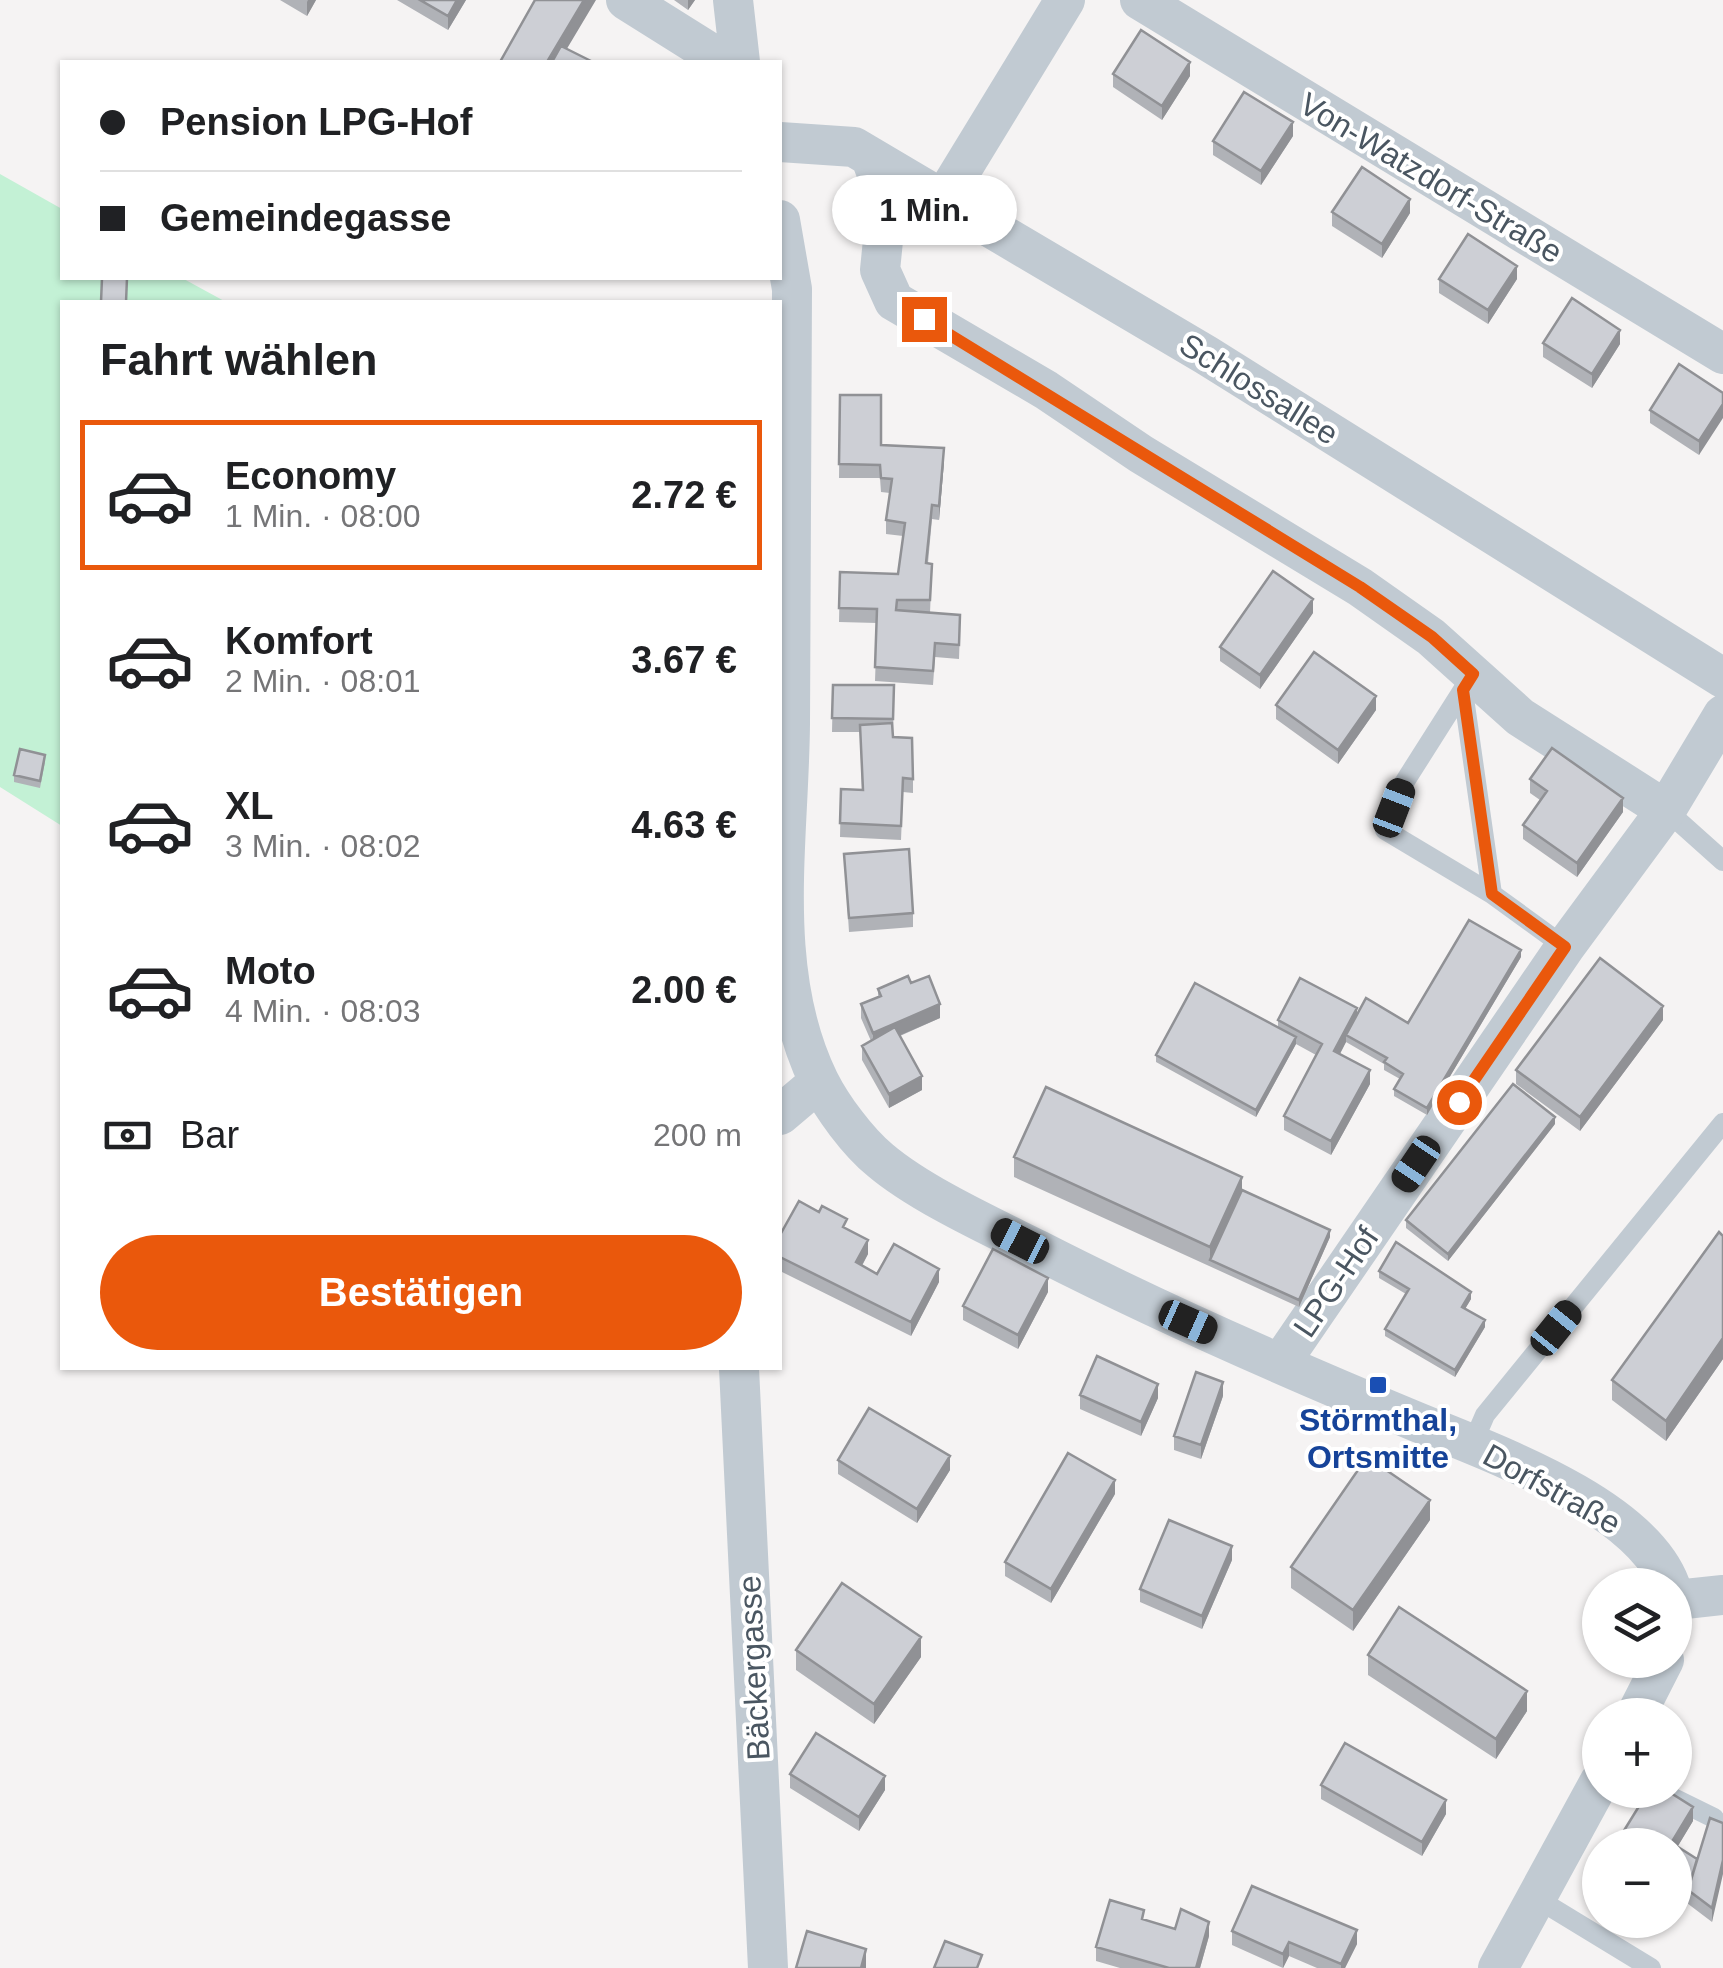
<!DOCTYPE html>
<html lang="de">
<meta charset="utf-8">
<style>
body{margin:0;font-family:Arial,sans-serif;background:#f2f2f2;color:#202124;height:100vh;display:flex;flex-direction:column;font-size:38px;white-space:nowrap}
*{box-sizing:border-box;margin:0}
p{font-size:32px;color:#757577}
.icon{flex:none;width:55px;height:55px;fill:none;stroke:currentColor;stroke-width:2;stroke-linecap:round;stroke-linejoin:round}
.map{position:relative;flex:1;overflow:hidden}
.sheet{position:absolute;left:60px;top:300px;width:722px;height:1070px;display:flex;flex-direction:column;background:#fff;border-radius:0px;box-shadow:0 2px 8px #0004}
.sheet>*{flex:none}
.top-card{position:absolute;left:60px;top:60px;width:722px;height:220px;border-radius:0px;box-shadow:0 2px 8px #0004;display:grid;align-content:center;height:220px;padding:0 40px;background:#fff}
.controls{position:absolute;left:1582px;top:1568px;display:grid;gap:20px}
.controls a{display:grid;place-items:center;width:110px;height:110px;border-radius:50%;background:#fff;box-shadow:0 2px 8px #0004;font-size:50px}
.end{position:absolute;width:45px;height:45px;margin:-22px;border:12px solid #ea580c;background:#fff;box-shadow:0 0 0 5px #fff}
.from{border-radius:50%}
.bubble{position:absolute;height:70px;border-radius:35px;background:#fff;box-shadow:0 2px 8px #0004;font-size:32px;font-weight:700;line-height:70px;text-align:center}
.car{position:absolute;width:30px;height:60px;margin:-30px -15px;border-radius:12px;box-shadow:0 0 8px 2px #0007;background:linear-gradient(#222 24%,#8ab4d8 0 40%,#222 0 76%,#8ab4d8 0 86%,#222 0)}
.top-card b{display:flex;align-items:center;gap:35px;height:95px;font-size:38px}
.top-card b+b{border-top:2px solid #e0e0e0}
.top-card i{width:25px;height:25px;background:#202124}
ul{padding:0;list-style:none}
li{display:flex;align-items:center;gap:30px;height:150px;margin:0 20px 15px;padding:0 20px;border:5px solid transparent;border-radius:0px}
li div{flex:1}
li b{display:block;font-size:38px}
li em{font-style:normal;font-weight:700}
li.current{border-color:#ea580c}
li>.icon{width:90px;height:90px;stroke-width:1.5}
h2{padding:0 40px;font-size:45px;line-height:120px}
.pay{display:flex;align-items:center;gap:25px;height:110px;padding:0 40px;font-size:38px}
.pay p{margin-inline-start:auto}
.primary-button{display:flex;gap:20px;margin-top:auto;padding:20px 40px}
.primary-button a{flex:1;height:115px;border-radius:60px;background:#ea580c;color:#fff;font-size:40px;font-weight:700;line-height:115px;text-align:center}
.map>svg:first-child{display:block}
</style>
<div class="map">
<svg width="1723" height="1968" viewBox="0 0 1723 1968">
<rect width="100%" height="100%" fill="#f5f3f3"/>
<path fill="#c3f1d5" d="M0 174 62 209V278H182L226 302H62V826L0 787Z"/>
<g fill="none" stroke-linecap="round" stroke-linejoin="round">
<path stroke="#c1cad2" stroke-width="20" d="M1473 674 1402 786 1385 830 1492 894 1565 947
M1463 691 1492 894
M1666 810 1723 861
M1472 1445 1485 1415 1723 1123
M1657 1790 1714 1818
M1536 1898 1651 1968"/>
<path stroke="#c1cad2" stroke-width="40" d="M626 0 720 59 739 58
M733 0 740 62
M1140 0 1723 354
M780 142 854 147 1206 355 1723 678
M871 158 887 201 880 270 894 301 1046 390 1141 454 1360 587 1431 637 1520 717 1666 810
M943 200 1065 0
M780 220 792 289C792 434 791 579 790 724 789 842 765 971 819 1081 832 1107 858 1142 880 1160 920 1194 990 1226 1038 1250 1161 1313 1289 1369 1417 1422 1492 1453 1640 1505 1670 1585
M780 1115 819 1082
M1281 1362 1565 947 1666 810 1723 715
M739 1368 768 1968
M1676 1600 1723 1595
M1636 1715 1664 1660
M1498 1968 1600 1781"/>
</g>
<path fill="#b0b2b7" d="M280 0H316L307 16Z
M397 0H466L448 30Z
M674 0H695L688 10Z
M1113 74 1190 76 1162 120 1113 87Z
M1293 136 1261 185 1213 155V141Z
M1332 212 1410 213 1382 258 1332 226Z
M1439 279H1517L1488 324 1439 293Z
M1543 343 1620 344 1592 388 1543 357Z
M1723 393 1699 455 1650 423V410Z
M840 395 881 445 944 462 939 520 932 519 928 563 932 564 930 613 960 629 959 659 935 657 933 685 875 681 877 623 839 622 840 572 898 574 903 536 886 534V520L890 493 881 492 880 478H839Z
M1313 613 1260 689 1220 661V647Z
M833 685H894L893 737 913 779V793L903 792 901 840 840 837 841 789 862 790 860 732H832Z
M1276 705 1376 710 1338 764 1276 719Z
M45 762 40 788 14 782V775Z
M1530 779 1623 812 1577 877 1523 839V825L1540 800 1530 793Z
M844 854 913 913V927L849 932Z
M1521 957 1427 1115 1394 1096V1089L1400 1079 1384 1070V1064L1346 1042 1340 1054 1370 1084 1331 1155 1284 1130V1116L1316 1055 1296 1044 1256 1117 1156 1062V1055L1278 1027V1020L1357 1015 1408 1023Z
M911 983 940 1018 900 1036 922 1090 889 1108 862 1060V1046L871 1041 861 1018V1004L878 997V989Z
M1663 1020 1580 1131 1516 1084V1070Z
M1555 1124 1448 1261 1406 1228V1220Z
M1014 1157 1242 1190 1330 1237 1299 1307 1014 1177Z
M847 1229 868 1254 862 1266 877 1274 939 1282 911 1336 780 1271V1235Z
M1723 1236V1359L1666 1441 1612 1400V1380Z
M1379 1271 1471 1299 1465 1309 1485 1327 1455 1377 1385 1336V1329L1406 1294 1379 1278Z
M1048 1292 1018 1349 963 1320V1306Z
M1080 1395 1158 1398 1141 1436 1080 1409Z
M1223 1396 1201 1459 1174 1450V1436Z
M838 1460 950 1470 917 1523 838 1474Z
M1115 1494 1051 1603 1005 1576V1562Z
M1430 1520 1353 1631 1291 1588V1567Z
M1232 1560 1202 1629 1140 1602V1589Z
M796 1650 921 1657 874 1724 796 1670Z
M1368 1655 1527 1711 1496 1759 1368 1675Z
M790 1774 885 1790 859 1831 790 1788Z
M1321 1785 1446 1814 1422 1856 1321 1799Z
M1693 1821 1677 1847 1697 1859 1723 1823 1712 1922 1675 1894V1845H1620V1837Z
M1144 1920 1175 1929 1209 1936 1200 1968H1120L1096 1961V1947Z
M1232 1931 1357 1944 1345 1968H1317L1289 1956 1283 1968 1232 1945Z"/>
<path fill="#909195" d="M308 0H316L307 16V2Z
M457 0H466L448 30V16Z
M584 0H596L559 62H547Z
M688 0H695L688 10Z
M1190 62V76L1162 120V106Z
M1293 122V136L1261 185V171Z
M1410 199V213L1382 258V244Z
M1517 266V279L1488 324V310Z
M1620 330V344L1592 388V374Z
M1723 404V418L1699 455V441Z
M944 448V462L939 520V506Z
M1313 599V613L1260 689V675Z
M1376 696V710L1338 764V750Z
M1623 798V812L1577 877V863Z
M1521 950V957L1427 1115V1108Z
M940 1004V1018L873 1047V1033Z
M1663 1006V1020L1580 1131V1117Z
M1357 1008V1022L1346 1035V1042L1334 1065V1051Z
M1296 1037V1044L1256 1117V1110Z
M1370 1070V1084L1331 1155V1141Z
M922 1076V1090L889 1108V1094Z
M1555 1117V1124L1448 1261V1254Z
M1242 1177V1197L1210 1260V1247Z
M1330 1230V1237L1299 1307V1300Z
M868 1240V1254L856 1276V1262Z
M939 1269V1282L911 1336V1322Z
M1048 1278V1292L1018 1349V1335Z
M1471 1292V1299L1462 1314V1307Z
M1485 1320V1327L1455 1377V1370Z
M1723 1338V1359L1666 1441V1421Z
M1223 1382V1396L1201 1459V1445Z
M1158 1384V1398L1141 1436V1422Z
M950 1456V1470L917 1523V1509Z
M1115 1480V1494L1051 1603V1589Z
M1430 1500V1520L1353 1631V1610Z
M1232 1546V1560L1202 1629V1616Z
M921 1637V1657L874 1724V1704Z
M1527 1691V1711L1496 1759V1739Z
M885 1776V1790L859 1831V1817Z
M1446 1800V1814L1422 1856V1842Z
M1693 1807V1821L1675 1851V1845H1670Z
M1723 1860V1874L1712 1922V1908Z
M1209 1922V1936L1200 1968H1196Z
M1357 1930V1944L1345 1968H1341V1964Z
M1289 1942V1956L1283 1968V1954Z
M866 1949V1968H861Z"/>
<path fill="#cdcfd5" stroke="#909195" stroke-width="2.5" d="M420 0H457L448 16Z
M535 0H584L547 62H500Z
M1141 30 1190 62 1162 106 1113 74Z
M561 46 593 62H552Z
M1244 92 1293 122 1261 171 1213 141Z
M1362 167 1410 199 1382 244 1332 212Z
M1468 234 1517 266 1488 310 1439 279Z
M102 278H127L126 302H101Z
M1572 298 1620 330 1592 374 1543 343Z
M1679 364 1723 393V404L1699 441 1650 410Z
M840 395H881V445L944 448 939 506 932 505 926 563 932 564 930 600H897L896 610 960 615 959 645 935 643 933 671 875 667 877 609 839 608 840 572 898 574 905 523 886 520 892 479 881 478 880 465 839 464Z
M1273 571 1313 599 1260 675 1220 647Z
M1314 652 1376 696 1338 750 1276 705Z
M833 685H894L893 719 832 718Z
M892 723 893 737 912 738 913 779 903 778 901 826 840 823 841 789 863 790 860 725Z
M1552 748 1623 798 1577 863 1523 825 1547 791 1530 779Z
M20 749 45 755 40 781 14 775Z
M909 849 913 913 849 918 844 854Z
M1469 920 1521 950 1427 1108 1394 1089 1403 1074 1384 1062 1387 1058 1346 1035 1366 998 1408 1023Z
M1600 958 1663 1006 1580 1117 1516 1070Z
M908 976 911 983 929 976 940 1004 873 1033 861 1004 881 996 878 989Z
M1300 978 1357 1008 1334 1051 1370 1070 1331 1141 1284 1116 1322 1044 1278 1020Z
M1195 983 1296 1037 1256 1110 1156 1055Z
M895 1027 922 1076 889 1094 862 1046Z
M1513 1084 1555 1117 1448 1254 1406 1220Z
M1046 1087 1242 1177 1210 1247 1014 1157Z
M1242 1190 1330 1230 1299 1300 1210 1260Z
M799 1201 819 1212 822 1206 847 1219 843 1227 868 1240 856 1262 877 1274 894 1244 939 1269 911 1322 780 1257V1235Z
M1719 1232 1723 1236V1338L1666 1421 1612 1380Z
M1396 1242 1471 1292 1462 1307 1485 1320 1455 1370 1385 1329 1409 1289 1379 1271Z
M993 1249 1048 1278 1018 1335 963 1306Z
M1097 1356 1158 1384 1141 1422 1080 1395Z
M1196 1372 1223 1382 1201 1445 1174 1436Z
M869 1408 950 1456 917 1509 838 1460Z
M1068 1453 1115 1480 1051 1589 1005 1562Z
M1367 1457 1430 1500 1353 1610 1291 1567Z
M1169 1520 1232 1546 1202 1616 1140 1589Z
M842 1583 921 1637 874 1704 796 1650Z
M1399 1607 1527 1691 1496 1739 1368 1655Z
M816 1733 885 1776 859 1817 790 1774Z
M1345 1743 1446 1800 1422 1842 1321 1785Z
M1649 1790H1666L1693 1807 1670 1845H1631L1620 1837Z
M1710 1818 1723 1823V1860L1712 1908 1688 1890Z
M1675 1845 1697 1859 1688 1890V1897L1675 1887Z
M1252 1886 1357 1930 1341 1964 1289 1942 1283 1954 1232 1931Z
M1110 1900 1144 1910 1142 1919 1175 1929 1181 1909 1209 1922 1196 1968H1169L1096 1947Z
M807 1931 866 1949 861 1968H796Z
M945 1941 982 1955 977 1968H934Z"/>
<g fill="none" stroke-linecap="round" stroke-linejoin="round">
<path stroke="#ea580c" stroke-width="12" d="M924 319 1360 587 1432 637 1473 674 1463 690 1492 894 1565 947 1459 1102"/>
</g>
<rect fill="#1a4fb4" stroke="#fff" stroke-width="4" x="1368" y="1375" width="20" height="20" rx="5"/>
<g text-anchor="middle" stroke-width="8" stroke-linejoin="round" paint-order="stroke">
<g font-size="32" fill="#4a5661" stroke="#fff">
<text transform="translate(1431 178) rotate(31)" y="11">Von-Watzdorf-Straße</text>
<text transform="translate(1259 389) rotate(32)" y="11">Schlossallee</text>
<text transform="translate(1336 1282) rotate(-56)" y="11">LPG-Hof</text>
<text transform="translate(1552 1489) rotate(29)" y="11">Dorfstraße</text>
<text transform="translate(754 1668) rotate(-93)" y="11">Bäckergasse</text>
</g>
<g font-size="32" font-weight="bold" fill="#164399" stroke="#fff">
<text x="1378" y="1431">Störmthal,<tspan x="1378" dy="37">Ortsmitte</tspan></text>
</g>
</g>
</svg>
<div class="controls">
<a><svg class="icon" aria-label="layers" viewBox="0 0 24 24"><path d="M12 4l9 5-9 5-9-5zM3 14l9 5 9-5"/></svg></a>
<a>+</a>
<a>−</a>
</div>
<i class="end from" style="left:1459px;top:1102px"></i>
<i class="end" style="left:924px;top:319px"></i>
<div class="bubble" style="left:832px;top:175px;width:185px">1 Min.</div>
<i class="car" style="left:1394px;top:808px;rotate:21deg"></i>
<i class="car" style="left:1416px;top:1164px;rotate:214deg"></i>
<i class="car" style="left:1020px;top:1241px;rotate:297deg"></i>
<i class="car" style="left:1188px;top:1322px;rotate:114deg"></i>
<i class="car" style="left:1556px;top:1328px;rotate:39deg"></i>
<div class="top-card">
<b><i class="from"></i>Pension LPG-Hof</b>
<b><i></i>Gemeindegasse</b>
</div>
<section class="sheet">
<h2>Fahrt wählen</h2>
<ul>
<li class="current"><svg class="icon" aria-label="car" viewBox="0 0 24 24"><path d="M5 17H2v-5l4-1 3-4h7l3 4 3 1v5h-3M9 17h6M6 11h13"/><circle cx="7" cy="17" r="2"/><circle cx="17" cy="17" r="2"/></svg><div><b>Economy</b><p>1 Min. · 08:00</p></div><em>2.72 €</em></li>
<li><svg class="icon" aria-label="car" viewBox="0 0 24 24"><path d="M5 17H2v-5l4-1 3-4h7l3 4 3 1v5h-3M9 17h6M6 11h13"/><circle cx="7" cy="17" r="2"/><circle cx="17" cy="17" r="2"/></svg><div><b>Komfort</b><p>2 Min. · 08:01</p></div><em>3.67 €</em></li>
<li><svg class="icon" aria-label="car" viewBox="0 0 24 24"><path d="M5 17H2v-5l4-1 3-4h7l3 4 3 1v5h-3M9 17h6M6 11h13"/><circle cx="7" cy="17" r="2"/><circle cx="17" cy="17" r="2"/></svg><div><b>XL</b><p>3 Min. · 08:02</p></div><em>4.63 €</em></li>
<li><svg class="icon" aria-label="car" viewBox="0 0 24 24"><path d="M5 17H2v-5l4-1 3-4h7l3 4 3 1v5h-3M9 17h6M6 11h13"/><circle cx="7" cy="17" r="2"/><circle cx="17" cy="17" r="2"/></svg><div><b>Moto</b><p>4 Min. · 08:03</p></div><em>2.00 €</em></li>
</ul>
<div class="pay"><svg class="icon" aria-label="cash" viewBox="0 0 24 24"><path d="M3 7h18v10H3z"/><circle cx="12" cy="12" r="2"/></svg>Bar<p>200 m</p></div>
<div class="primary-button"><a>Bestätigen</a></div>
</section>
</div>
